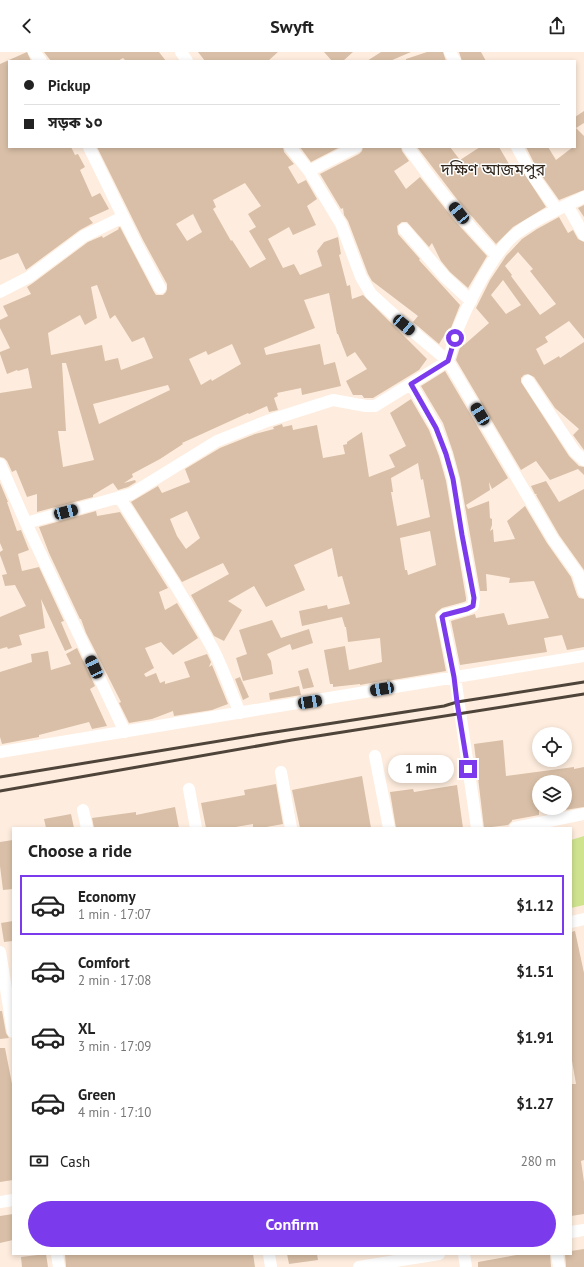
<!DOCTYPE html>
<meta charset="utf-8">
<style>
body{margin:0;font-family:"PT Sans","Noto Sans Bengali",sans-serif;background:#f6f6f6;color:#222;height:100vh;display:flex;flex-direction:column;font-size:15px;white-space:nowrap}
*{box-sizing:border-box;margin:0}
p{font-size:13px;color:#767676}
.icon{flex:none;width:22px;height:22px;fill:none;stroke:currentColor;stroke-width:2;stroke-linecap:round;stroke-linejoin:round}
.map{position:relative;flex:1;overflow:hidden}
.side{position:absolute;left:12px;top:775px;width:560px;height:428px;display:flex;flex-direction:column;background:#fff;border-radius:0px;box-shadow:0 2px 6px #0003}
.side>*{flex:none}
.guide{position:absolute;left:8px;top:8px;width:568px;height:88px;border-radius:0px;box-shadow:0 2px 6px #0003;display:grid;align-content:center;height:88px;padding:0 16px;background:#fff}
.fabs{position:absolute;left:532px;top:675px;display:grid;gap:8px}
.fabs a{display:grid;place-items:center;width:40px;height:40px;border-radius:50%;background:#fff;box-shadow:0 2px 6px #0003;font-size:20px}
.end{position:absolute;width:18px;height:18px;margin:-9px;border:5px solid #7c3aed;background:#fff;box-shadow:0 0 0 2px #fff}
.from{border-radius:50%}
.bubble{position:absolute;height:28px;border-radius:14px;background:#fff;box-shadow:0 2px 6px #0003;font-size:13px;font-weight:600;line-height:28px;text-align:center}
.car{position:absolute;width:12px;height:24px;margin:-12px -6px;border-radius:5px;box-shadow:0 0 3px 1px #0007;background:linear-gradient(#222 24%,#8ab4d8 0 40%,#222 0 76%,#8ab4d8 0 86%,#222 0)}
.guide b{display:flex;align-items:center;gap:14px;height:38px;font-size:15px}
.guide b+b{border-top:1px solid #e0e0e0}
.guide i{width:10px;height:10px;background:#222}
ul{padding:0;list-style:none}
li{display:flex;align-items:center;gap:12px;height:60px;margin:0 8px 6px;padding:0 8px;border:2px solid transparent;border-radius:0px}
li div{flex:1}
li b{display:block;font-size:15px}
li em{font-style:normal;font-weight:600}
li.selected{border-color:#7c3aed}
li>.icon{width:36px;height:36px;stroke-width:1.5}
h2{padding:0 16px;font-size:18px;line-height:48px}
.pay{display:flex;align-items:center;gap:10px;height:44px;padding:0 16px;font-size:15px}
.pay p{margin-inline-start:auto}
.cta{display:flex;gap:8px;margin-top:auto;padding:8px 16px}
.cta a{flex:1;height:46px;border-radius:24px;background:#7c3aed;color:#fff;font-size:16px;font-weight:600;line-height:46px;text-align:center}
header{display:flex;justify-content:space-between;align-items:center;height:52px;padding:0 16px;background:#fff;font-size:18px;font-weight:600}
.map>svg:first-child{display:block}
</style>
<header><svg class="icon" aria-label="back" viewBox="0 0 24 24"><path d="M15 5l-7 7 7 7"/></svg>Swyft<svg class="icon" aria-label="share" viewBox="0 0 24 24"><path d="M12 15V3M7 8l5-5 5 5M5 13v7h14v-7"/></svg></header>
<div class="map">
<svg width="584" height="1215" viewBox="0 0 584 1215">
<rect width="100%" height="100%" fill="#feedde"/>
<path fill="#cfe38f" d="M584 784V853L571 856V788Z"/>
<path fill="#d9bfa7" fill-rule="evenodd" d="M27 0 31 9H9V95H71L75 103 78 102 85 115 80 118 92 145 100 141 109 157 89 166 93 171 80 178 26 218 18 201 0 208V12Z
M44 0H159L166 9H126L123 6 118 9H51Z
M198 0H278L268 9H205Z
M324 0H353L343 9H332Z
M381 0H411L390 9H367Z
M427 0H443L446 9H406V7Z
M459 0H481L486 9H462Z
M584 59V71L576 76 584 84V138L559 148 537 117 526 95H548L556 108 573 95H575V65Z
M97 95H283L284 100 294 112 288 115 298 132 306 128 317 147 307 154 316 173 293 183 289 175 268 187 283 216 294 212 300 223 322 214 317 199 324 190 338 185 341 202 339 203 345 226 347 234 350 233 352 247 363 243 427 307 419 318 373 346H364L362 343H353L346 329 367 317 355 300 347 305 338 282H337L329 241 304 248 315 276 264 296 266 303 320 292 324 313 335 310 341 334 302 343 301 336 277 341 278 344 274 346 278 358 269 360 267 354 249 362 248 361 182 391 183 392 160 407 132 422 133 425 124 431 135 428 136 430 128 435 118 438 113 431 93 443V445L37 460V442L27 445 16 418 12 420 7 409 4 406 0 405V341L32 336 28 316 18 319 17 318 7 322 0 302V300L10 296 0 276V268L8 264 3 254 31 242 27 235 33 231 88 190 102 184 103 186 119 177 118 176 120 175 154 240 156 243H163L166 240 167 237V232L143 188ZM245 131 261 154 248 162 256 175 249 179 266 207 250 216 232 188 231 189 213 157 216 155 213 148ZM193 162 202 180 187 189 176 172ZM97 233 110 267 115 263 132 290 144 285 153 306 121 318 118 306 105 309 102 293 51 303 48 281 80 263 85 273 97 266 91 235ZM232 292 241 312 212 329 211 327 201 333 189 307 206 299 208 303ZM62 311H66L94 408 63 415 58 379H66ZM168 333 170 338 99 372 93 352Z
M300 95H340L311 110Z
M363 95H401L402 99 409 109 394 119 406 137 420 125 455 169 487 204 468 236 450 220 441 209 432 191 429 195 407 170H402L397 174 398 182 420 207 419 208 460 253 447 286 444 284 439 292 413 270 418 264 372 229 368 222 348 169 344 163 343 156 341 157 320 122 359 102 362 99Z
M417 95H450L460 108 480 95H499L513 119 520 115 546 155 513 175 496 192 456 146Z
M584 153V165L578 156Z
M559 165 568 181 573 178 578 187 584 190V287L569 269 545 285 548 290 536 297 544 313 559 304 560 306 584 290V398L573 383 579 377 555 356 534 325 528 322 524 323 521 326V330L569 404 579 414 584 415V423L578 417 550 428 536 409 521 418 456 308 462 289 464 293 489 271 476 256 490 228 506 204 522 187 537 177ZM518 200 533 217 530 219 556 252 540 263 511 224 512 223 505 214ZM503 228 521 253 506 262 491 243Z
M445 319 508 426 492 437 489 430 490 438 466 453 468 457 489 449 490 466 492 467V473L490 479 493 477 494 490 515 487 507 469 525 454 547 491 571 525 577 543 579 546 584 547V595L567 598 562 583 544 586 547 600 460 613 451 569 475 562 476 566 504 561 508 573 549 566 534 529 509 531 510 526 486 522 487 539H480L460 426 453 400 443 371 421 334Z
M411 347 429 378 439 404 446 429 466 546V549L464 550 442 556 437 560 435 563 446 619 387 629V628L360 633V632L333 635V632H330L324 598 345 594 349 618 382 610 380 586 348 590 346 575H345L342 565 302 574 299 559 327 553 328 557 350 552 342 524 338 525 332 496 294 513 305 538 266 555 254 534 228 549 242 558 224 589 214 584 191 543 229 522 223 511 182 530 131 450 158 434 162 441 190 430 185 417 220 396 255 382 274 377 273 375 282 372 283 375 292 373 293 378 317 373 323 406 345 402 343 393 347 392V390L362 380 369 425 395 415 389 403 406 394 390 361ZM418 411 421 428 423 427 430 465 397 474 391 440H393L391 426ZM187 459 200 486 186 497 177 484 170 467ZM430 479 436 513 408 523 407 518H405L400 486Z
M546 429 559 450 584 437V518L559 483 536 443 537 442H535L531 434Z
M0 431 8 450H7L17 479 21 478 29 498 18 502 22 519 39 515 64 569 61 570 72 596 65 599 41 547 45 576 19 583 22 593 8 597 7 595 0 597V565L26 554 15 533 5 534 2 523 7 522 0 503V500L3 498 0 491Z
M96 459 97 464 120 460 168 536 159 540 165 558 177 551 198 586 173 603 161 590 145 596 154 616 144 622 146 625 156 621 160 631 165 629V632L190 625 184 610 207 602 211 610 209 615 212 613 228 652 212 658 174 664 173 659 152 667 129 671 119 651 121 650 86 581 81 567H80L49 501 39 475Z
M272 568 281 586 309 577 313 591 292 598 290 592 267 602 271 609 273 622 243 629 236 606 247 602 239 578Z
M77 596 95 634 90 637 107 674 92 677 89 670 39 683V685L2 692 0 685V620L32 610 31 602 48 599 51 618 71 612 66 602Z
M308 616 314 635 303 637 298 619Z
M240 625 249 645 243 648 235 627Z
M299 634 301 643 270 648 269 641Z
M503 688 506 724 574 715V717L584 715V755L565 758V730H539V763L512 768V769L508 773 484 776 474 692Z
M362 724 371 776H300L292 738Z
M276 732 283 772 261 776H253V772L230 776H206L201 751 245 743 244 738Z
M457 733 463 776H396L390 740 413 737 414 740Z
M175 755 179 776H94L92 766 136 760V763Z
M71 762 74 776H46L44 767Z
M13 788V837L3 838 0 814V790Z
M13 869V889L4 890 1 871Z
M575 879 584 921V1108L581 1109 584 1130V1162L571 1164V1032H576L571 1003V880Z
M0 959H2L6 981 9 986 0 987Z
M0 996H5L13 1037V1128L0 1130Z
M13 1162V1188L0 1191V1164Z
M584 1197V1215H566L565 1202H571V1199Z
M46 1202 48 1215H22L21 1205Z
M65 1202H253L255 1215H66Z
M287 1202H317L318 1208 289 1212Z
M522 1202H550L551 1215H478V1210Z"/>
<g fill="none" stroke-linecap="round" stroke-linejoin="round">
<path stroke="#fff" stroke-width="12" d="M34 0 41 9
M181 0 187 9
M450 0 455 9
M89 95 136 191 160 236
M290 95 309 119 341 172 361 225 371 242 405 273 448 309 553 487 578 522 584 540
M408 95C434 133 464 169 496 203
M517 95 531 121 557 158
M309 119 356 95
M567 153 584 183
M404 177 445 225 471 249
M0 240 29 225 84 184 123 165
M528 329 575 400 584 408
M411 332 436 375 446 402 453 427 462 483 474 546 473 554 467 557 444 563 442 565 455 625 477 776
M0 412 26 471 131 442 217 389 267 369 333 348 366 354H375L448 309C452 298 454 285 459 274 470 248 494 198 517 181 537 166 561 156 584 145
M119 445C152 495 185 546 214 599 224 619 231 640 240 661
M26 471 125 680
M0 700 584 604
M375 704 389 776
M281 720 291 776
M189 737 196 776
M83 758 87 776
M515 776 584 762
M571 870 584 867
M0 900 13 980
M0 1150 13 1148
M571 1180 584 1178
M57 1202 59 1215
M269 1202 271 1215
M464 1202 466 1215
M557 1202 559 1215
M359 1215 439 1202"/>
<path stroke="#4f4439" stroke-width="3" d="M0 725 262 682 444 654 457 650 584 630
M0 739 292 688 584 642"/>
</g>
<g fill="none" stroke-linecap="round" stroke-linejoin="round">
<path stroke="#7c3aed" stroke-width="5" d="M455 286 448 309 411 332 436 376 446 402 453 427 462 483 474 546 473 554 467 557 444 563 442 565 454 625 457 650 468 717"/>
</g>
<g text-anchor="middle" stroke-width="3" stroke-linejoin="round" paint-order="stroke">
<g font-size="16" fill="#30261c" stroke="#fefefe">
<text x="493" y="123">দক্ষিণ আজমপুর</text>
</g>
</g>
</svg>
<div class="fabs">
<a><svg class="icon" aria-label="locate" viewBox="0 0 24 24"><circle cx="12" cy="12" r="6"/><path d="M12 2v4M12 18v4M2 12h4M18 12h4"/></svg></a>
<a><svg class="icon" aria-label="layers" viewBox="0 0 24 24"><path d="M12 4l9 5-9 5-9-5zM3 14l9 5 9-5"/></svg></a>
</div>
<i class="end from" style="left:455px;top:286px"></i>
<i class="end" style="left:468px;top:717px"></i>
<div class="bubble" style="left:388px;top:703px;width:66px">1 min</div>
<i class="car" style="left:459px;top:161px;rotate:321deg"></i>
<i class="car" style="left:404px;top:273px;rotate:130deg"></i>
<i class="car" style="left:480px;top:362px;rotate:329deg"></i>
<i class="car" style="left:66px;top:460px;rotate:75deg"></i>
<i class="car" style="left:94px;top:615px;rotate:335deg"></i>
<i class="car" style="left:382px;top:637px;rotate:260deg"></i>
<i class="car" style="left:310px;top:650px;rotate:81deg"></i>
<div class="guide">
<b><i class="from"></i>Pickup</b>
<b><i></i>সড়ক ১০</b>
</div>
<section class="side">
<h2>Choose a ride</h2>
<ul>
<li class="selected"><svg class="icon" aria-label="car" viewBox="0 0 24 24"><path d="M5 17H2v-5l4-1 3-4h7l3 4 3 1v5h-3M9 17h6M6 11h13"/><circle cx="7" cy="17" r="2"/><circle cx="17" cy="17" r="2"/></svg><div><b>Economy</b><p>1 min · 17:07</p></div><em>$1.12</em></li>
<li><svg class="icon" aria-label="car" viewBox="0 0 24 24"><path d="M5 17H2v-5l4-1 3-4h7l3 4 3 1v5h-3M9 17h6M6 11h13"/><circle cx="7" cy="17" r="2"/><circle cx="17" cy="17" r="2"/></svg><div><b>Comfort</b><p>2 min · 17:08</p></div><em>$1.51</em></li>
<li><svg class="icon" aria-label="car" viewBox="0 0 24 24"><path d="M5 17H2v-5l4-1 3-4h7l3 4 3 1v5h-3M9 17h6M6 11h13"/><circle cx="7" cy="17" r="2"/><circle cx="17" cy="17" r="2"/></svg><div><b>XL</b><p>3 min · 17:09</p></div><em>$1.91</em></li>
<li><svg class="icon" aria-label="car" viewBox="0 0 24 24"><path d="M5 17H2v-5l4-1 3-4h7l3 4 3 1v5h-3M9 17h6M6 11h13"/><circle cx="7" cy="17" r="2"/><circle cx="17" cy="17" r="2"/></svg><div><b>Green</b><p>4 min · 17:10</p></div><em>$1.27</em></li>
</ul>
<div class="pay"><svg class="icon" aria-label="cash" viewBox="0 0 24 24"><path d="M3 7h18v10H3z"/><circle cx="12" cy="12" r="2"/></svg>Cash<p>280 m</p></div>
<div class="cta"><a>Confirm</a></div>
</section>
</div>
